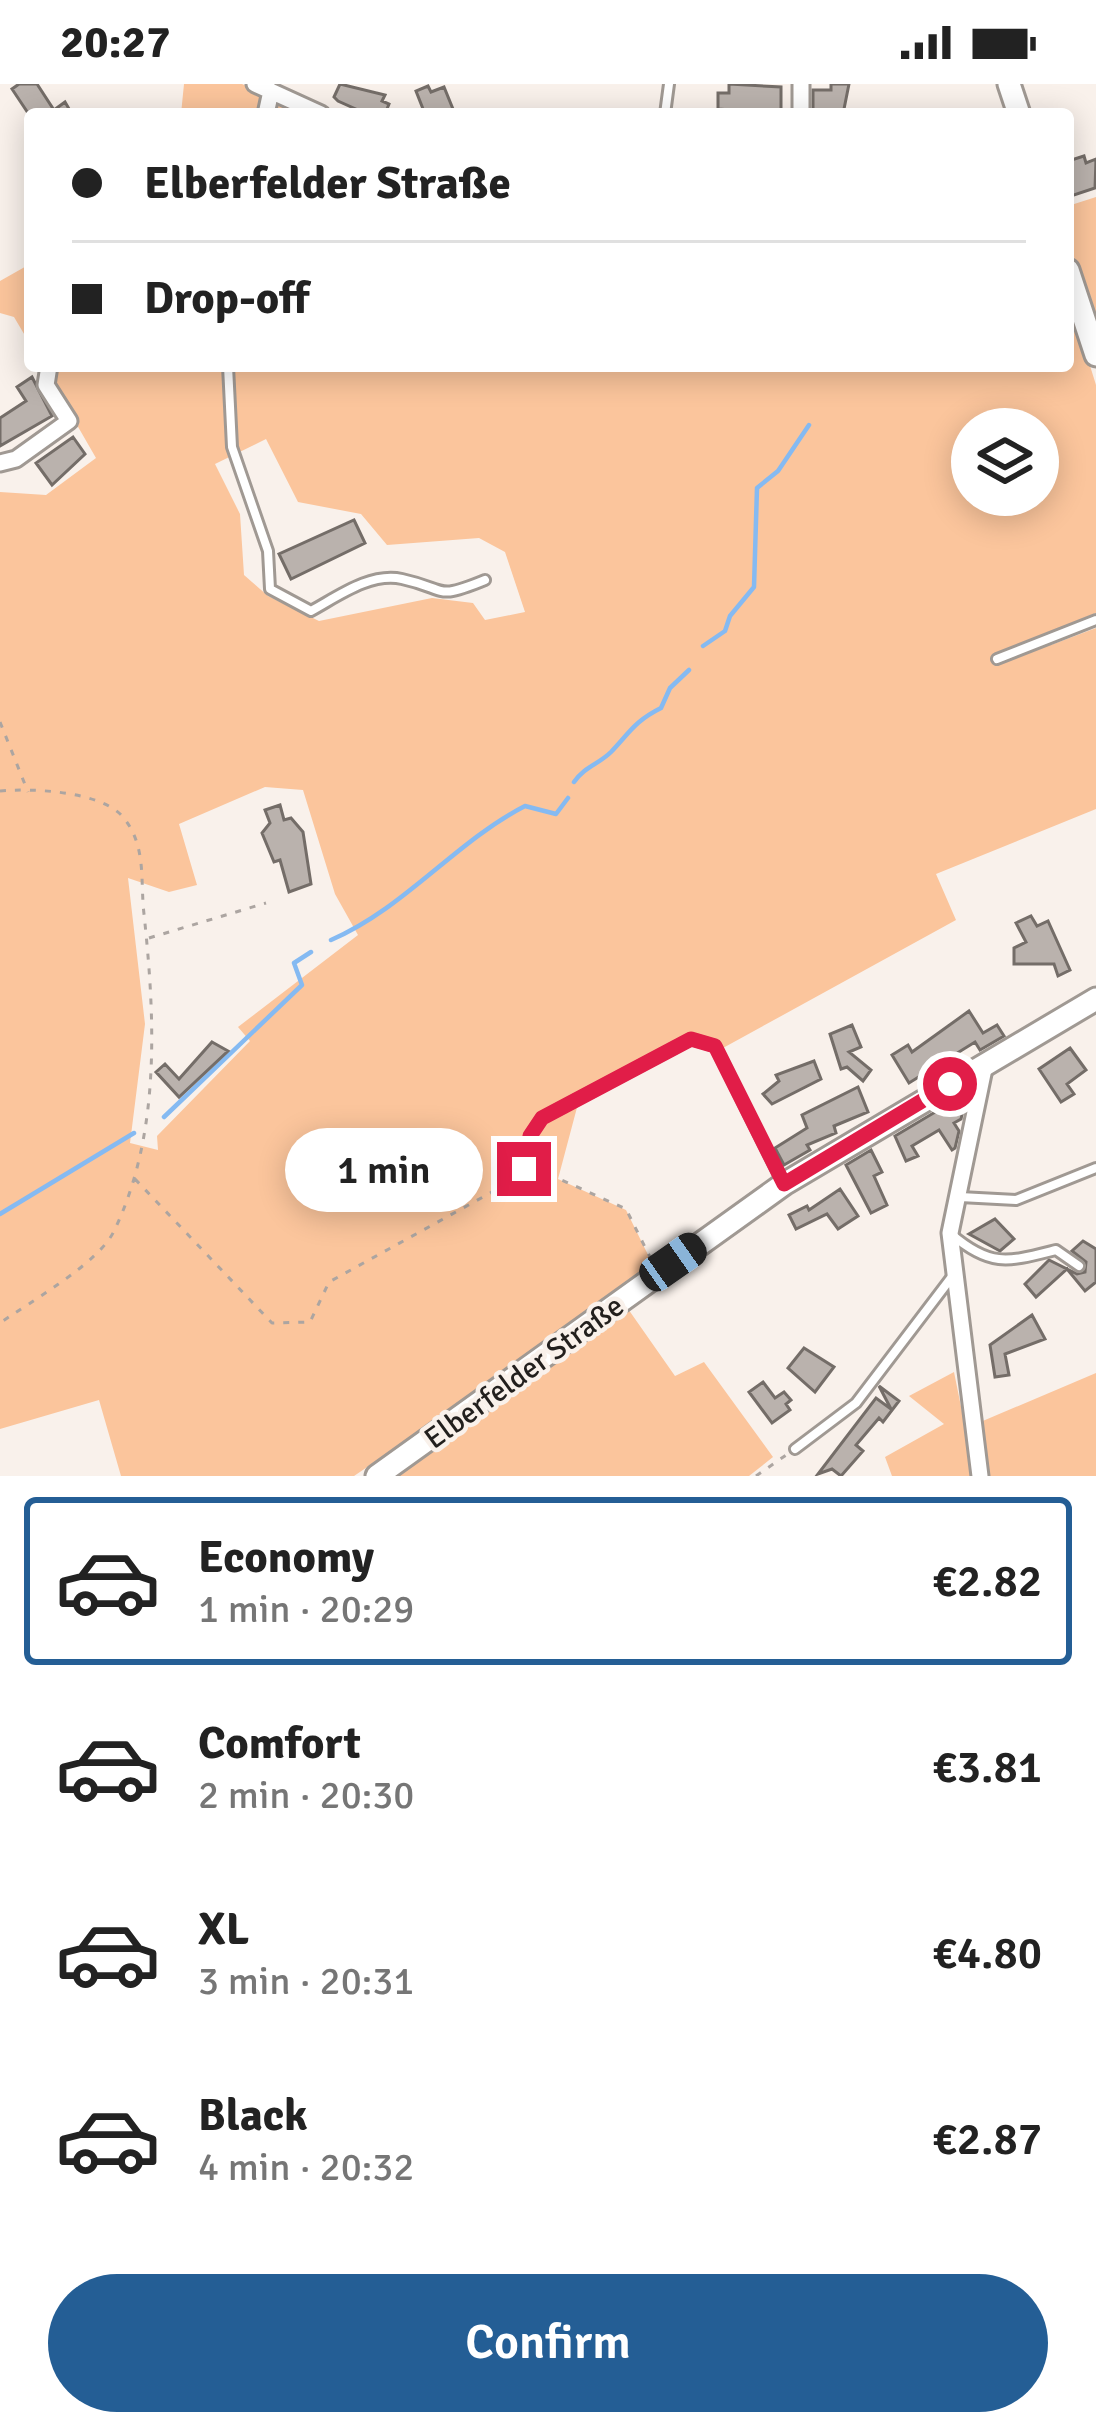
<!DOCTYPE html>
<meta charset="utf-8">
<style>
body{margin:0;font-family:Signika,sans-serif;background:#f2f2f2;color:#222;height:100vh;display:flex;flex-direction:column;font-size:45px;white-space:nowrap}
*{box-sizing:border-box;margin:0}
p{font-size:39px;color:#767676}
.icon{flex:none;width:66px;height:66px;fill:none;stroke:currentColor;stroke-width:2;stroke-linecap:round;stroke-linejoin:round}
.map{position:relative;height:1392px;overflow:hidden}
.side{display:flex;flex-direction:column;background:#fff;flex:1}
.side>*{flex:none}
.banner{position:absolute;left:24px;top:24px;width:1050px;height:264px;border-radius:12px;box-shadow:0 6px 30px #0003;display:grid;align-content:center;height:264px;padding:0 48px;background:#fff}
.controls{position:absolute;left:951px;top:324px;display:grid;gap:24px}
.controls a{display:grid;place-items:center;width:108px;height:108px;border-radius:50%;background:#fff;box-shadow:0 6px 30px #0003;font-size:60px}
.end{position:absolute;width:54px;height:54px;margin:-27px;border:15px solid #e11d48;background:#fff;box-shadow:0 0 0 6px #fff}
.from{border-radius:50%}
.bubble{position:absolute;height:84px;border-radius:42px;background:#fff;box-shadow:0 6px 30px #0003;font-size:39px;font-weight:600;line-height:84px;text-align:center}
.car{position:absolute;width:36px;height:72px;margin:-36px -18px;border-radius:15px;box-shadow:0 0 9px 3px #0007;background:linear-gradient(#222 24%,#8ab4d8 0 40%,#222 0 76%,#8ab4d8 0 86%,#222 0)}
.banner b{display:flex;align-items:center;gap:42px;height:114px;font-size:45px}
.banner b+b{border-top:3px solid #e0e0e0}
.banner i{width:30px;height:30px;background:#222}
ul{padding:21px 0 0;list-style:none}
li{display:flex;align-items:center;gap:36px;height:168px;margin:0 24px 18px;padding:0 24px;border:6px solid transparent;border-radius:12px}
li div{flex:1}
li b{display:block;font-size:45px}
li em{font-style:normal;font-weight:600}
li.active{border-color:#245e95}
li>.icon{width:108px;height:108px;stroke-width:1.5}
.action{display:flex;gap:24px;margin-top:auto;padding:24px 48px}
.action a{flex:1;height:138px;border-radius:72px;background:#245e95;color:#fff;font-size:48px;font-weight:600;line-height:138px;text-align:center}
.status{display:flex;justify-content:space-between;align-items:center;height:84px;padding:0 60px;background:#fff;direction:ltr}
.status svg{height:33px;fill:currentColor}
.map>svg:first-child{display:block}
</style>
<div class="status"><b>20:27</b><svg viewBox="0 0 49 12"><path d="M0 12V9h3v3zM5 12V6h3v6zM10 12V3h3v9zM15 12V0h3v12zM26 1h20v11H26zM47 4h2v5h-2z"/></svg></div>
<div class="map">
<svg width="1096" height="1392" viewBox="0 0 1096 1392">
<rect width="100%" height="100%" fill="#f9f1eb"/>
<path fill="#fbc59c" fill-rule="evenodd" d="M184 0H242L309 30H181Z
M1096 113V240L1068 155V122Z
M30 180V260L14 233 0 229V197Z
M1068 211 1096 301V529L1047 549 1051 561 1096 544V725L936 790 956 836 723 964 713 968 692 958 579 1016 558 1095 626 1126 652 1179 543 1264 354 1392H121L99 1316 0 1345V408L46 411 96 374 43 282H1068ZM972 345H1038V411H972ZM266 355 298 418 361 430 387 461 479 454 505 468 525 528 485 536 473 519 432 514 319 537 268 512 244 491 240 430 215 380ZM265 703 303 706 335 810 358 851 238 943 250 957 157 1052 158 1066 130 1059 145 940 128 794 169 808 197 801 179 740Z
M626 1222 675 1292 704 1278 773 1373 749 1392H389Z
M954 1288 975 1392H892L885 1373 944 1340 909 1312Z
M1096 1289V1392H988L978 1339Z"/>
<g fill="none" stroke-linecap="round" stroke-linejoin="round">
<path stroke="#85baf2" stroke-width="4.5" d="M703 562 725 547 730 532 754 503 757 404 778 387 809 341
M574 698C584 683 599 680 611 668 630 648 635 637 661 624L670 604 689 586
M331 856C405 824 455 758 525 722L556 730 568 714
M164 1033 302 901 294 879 311 868
M0 1130 134 1049"/>
</g>
<path fill="#bab2ad" stroke="#746d68" stroke-width="3" d="M19 0H37L54 26 65 18 72 30 30 32 12 5Z
M340 0 385 11 382 17 389 20 385 30H367L338 17 334 13Z
M729 0 781 3V30L718 25V9H729Z
M831 0H849L843 30H813V6H831Z
M428 2 431 8 444 3 455 30H425L416 7Z
M1084 72 1086 79 1096 75 1095 104 1068 113V77Z
M32 293 52 332 0 362V334L26 317 17 303Z
M73 353 85 370 52 401 36 379Z
M354 436 365 459 291 495 279 470Z
M280 721 284 736 291 734 303 748 311 800 289 808 280 776 274 778 262 749 270 739 265 726Z
M1031 832 1037 842 1048 837 1070 886 1058 892 1054 880H1014V864L1026 858 1016 839Z
M969 927 983 949 997 941 1004 952 980 966 975 958 909 999 892 971 908 961 912 968Z
M852 941 861 963 849 968 871 986 863 997 847 983 841 985 830 950Z
M212 958 228 967 179 1013 156 988 165 980 179 995Z
M1070 964 1086 986 1067 1000 1074 1010 1061 1018 1039 985Z
M814 977 821 995 772 1020 763 1010 779 997 776 991Z
M858 1003 868 1028 834 1042 836 1049 807 1061 810 1066 784 1081 775 1064 807 1044 802 1031Z
M967 1009 961 1035 954 1039 959 1047 955 1064 952 1066 939 1046 912 1062 918 1072 906 1077 895 1052Z
M871 1066 882 1088 874 1092 887 1121 871 1129 846 1081Z
M840 1105 858 1132 838 1145 827 1130 796 1145 789 1131 807 1122 809 1126Z
M995 1135 1014 1155 1000 1167 969 1150Z
M1083 1157 1096 1165V1198L1085 1207 1067 1185 1036 1213 1025 1200 1049 1176 1077 1190 1085 1188 1086 1178 1072 1167Z
M1032 1231 1045 1255 1005 1270 1009 1291 995 1293 990 1261Z
M804 1264 834 1283 815 1308 788 1284Z
M763 1298 775 1314 784 1308 791 1316 786 1320 790 1326 772 1339 749 1308Z
M879 1302 899 1317 883 1338 879 1334 856 1361 863 1367 841 1392 832 1385 818 1390 876 1314 891 1325Z"/>
<g fill="none" stroke-linecap="round" stroke-linejoin="round">
<g stroke="#a09993" stroke-width="14">
<path id="service" d="M665 30 669 0
M228 282 232 363 268 467 270 505 311 527C337 513 370 488 402 495 448 505 434 517 485 496
M997 575 1096 536
M525 1085 530 1052 542 1034 691 955 715 962 782 1097
M960 1113 1016 1116 1096 1084
M951 1150C991 1184 1008 1178 1056 1166L1079 1182
M795 1365 856 1319 951 1194"/>
</g>
<g stroke="#a09993" stroke-width="21">
<path id="minor" d="M255 0 321 30
M266 30 271 7
M801 30V0
M0 379 16 375 69 337 46 301 49 282
M980 1392 950 1149 985 980"/>
</g>
<g stroke="#a09993" stroke-width="27">
<path id="secondary" d="M1009 0 1019 30
M1068 186 1096 271
M377 1392 784 1100 1096 915"/>
</g>
<path stroke="#aca5a1" stroke-width="3" stroke-dasharray="6 9" stroke-linecap="butt" d="M0 638 28 708
M0 707C32 704 101 707 123 733 147 762 140 796 144 830 155 934 161 1050 114 1147 99 1179 30 1218 0 1239
M149 854 266 819
M535 1084 626 1125 652 1177
M135 1095 272 1239 310 1238 329 1198 521 1092
M756 1392 789 1369"/>
<use href="#service" stroke="#fff" stroke-width="8"/>
<use href="#minor" stroke="#fff" stroke-width="15"/>
<use href="#secondary" stroke="#fff" stroke-width="21"/>
</g>
<g fill="none" stroke-linecap="round" stroke-linejoin="round">
<path stroke="#e11d48" stroke-width="15" d="M524 1085 530 1052 542 1034 691 955 715 962 784 1100 950 1000"/>
</g>
<g text-anchor="middle" stroke-width="9" stroke-linejoin="round" paint-order="stroke">
<g font-size="30" fill="#221f1d" stroke="#f9f1eb">
<text transform="translate(524 1288) rotate(-36)" y="10">Elberfelder Straße</text>
</g>
</g>
</svg>
<div class="controls">
<a><svg class="icon" aria-label="layers" viewBox="0 0 24 24"><path d="M12 4l9 5-9 5-9-5zM3 14l9 5 9-5"/></svg></a>
</div>
<i class="end from" style="left:950px;top:1000px"></i>
<i class="end" style="left:524px;top:1085px"></i>
<div class="bubble" style="left:285px;top:1044px;width:198px">1 min</div>
<i class="car" style="left:673px;top:1178px;rotate:55deg"></i>
<div class="banner">
<b><i class="from"></i>Elberfelder Straße</b>
<b><i></i>Drop-off</b>
</div>
</div>
<section class="side">
<ul>
<li class="active"><svg class="icon" aria-label="car" viewBox="0 0 24 24"><path d="M5 17H2v-5l4-1 3-4h7l3 4 3 1v5h-3M9 17h6M6 11h13"/><circle cx="7" cy="17" r="2"/><circle cx="17" cy="17" r="2"/></svg><div><b>Economy</b><p>1 min · 20:29</p></div><em>€2.82</em></li>
<li><svg class="icon" aria-label="car" viewBox="0 0 24 24"><path d="M5 17H2v-5l4-1 3-4h7l3 4 3 1v5h-3M9 17h6M6 11h13"/><circle cx="7" cy="17" r="2"/><circle cx="17" cy="17" r="2"/></svg><div><b>Comfort</b><p>2 min · 20:30</p></div><em>€3.81</em></li>
<li><svg class="icon" aria-label="car" viewBox="0 0 24 24"><path d="M5 17H2v-5l4-1 3-4h7l3 4 3 1v5h-3M9 17h6M6 11h13"/><circle cx="7" cy="17" r="2"/><circle cx="17" cy="17" r="2"/></svg><div><b>XL</b><p>3 min · 20:31</p></div><em>€4.80</em></li>
<li><svg class="icon" aria-label="car" viewBox="0 0 24 24"><path d="M5 17H2v-5l4-1 3-4h7l3 4 3 1v5h-3M9 17h6M6 11h13"/><circle cx="7" cy="17" r="2"/><circle cx="17" cy="17" r="2"/></svg><div><b>Black</b><p>4 min · 20:32</p></div><em>€2.87</em></li>
</ul>
<div class="action"><a>Confirm</a></div>
</section>
